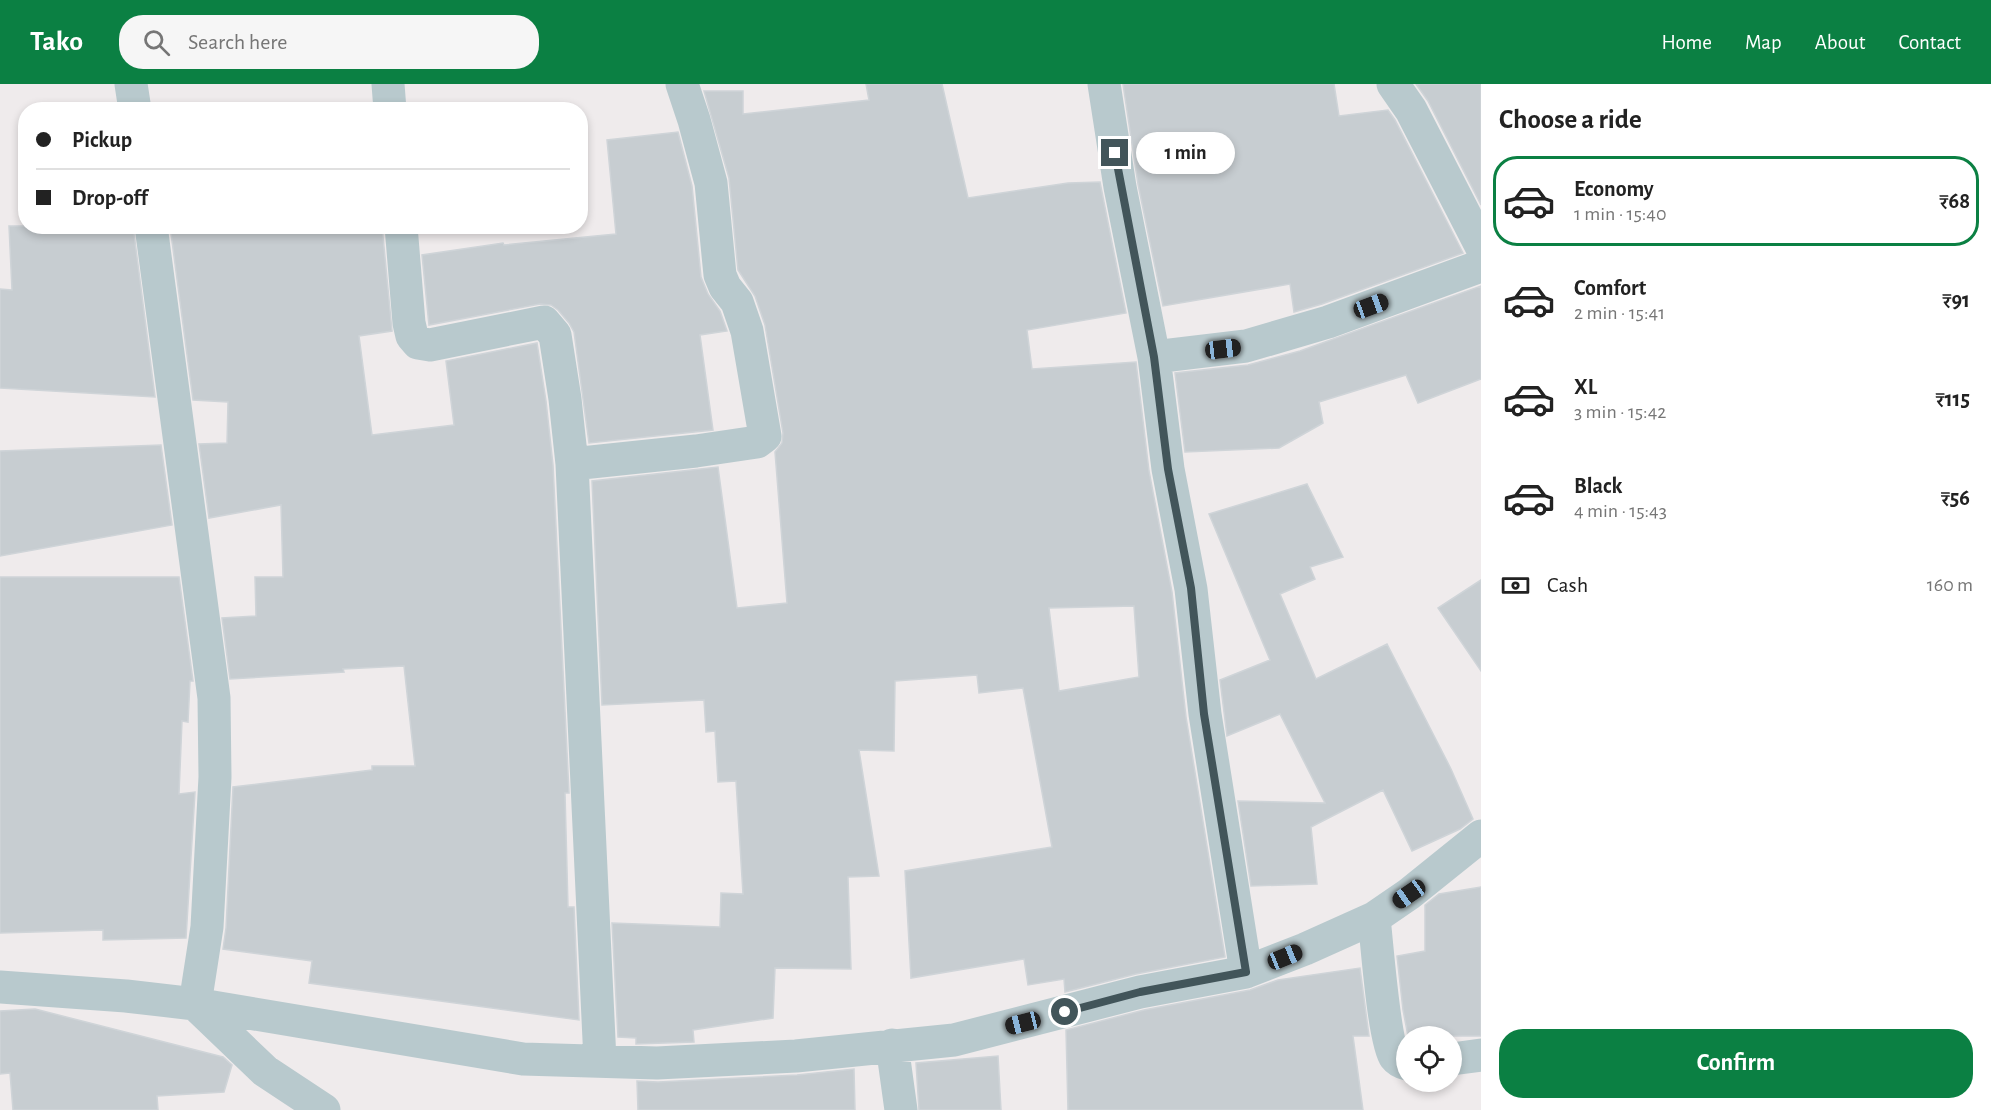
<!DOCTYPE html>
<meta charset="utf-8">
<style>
body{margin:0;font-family:"Alegreya Sans",sans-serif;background:#f6f6f6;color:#222;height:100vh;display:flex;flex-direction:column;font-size:22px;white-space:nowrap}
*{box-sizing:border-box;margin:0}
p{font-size:20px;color:#767676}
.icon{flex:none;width:33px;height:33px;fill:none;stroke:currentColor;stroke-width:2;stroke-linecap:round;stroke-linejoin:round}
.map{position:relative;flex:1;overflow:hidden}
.side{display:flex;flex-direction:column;background:#fff;width:510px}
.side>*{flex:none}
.top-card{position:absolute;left:18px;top:18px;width:570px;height:132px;border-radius:24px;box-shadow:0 3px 9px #0003;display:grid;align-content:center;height:132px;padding:0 18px;background:#fff}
.tools{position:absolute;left:1396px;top:942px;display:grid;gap:12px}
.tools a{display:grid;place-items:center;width:66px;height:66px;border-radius:50%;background:#fff;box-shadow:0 3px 9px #0003;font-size:30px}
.end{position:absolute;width:27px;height:27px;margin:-14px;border:8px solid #42555a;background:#fff;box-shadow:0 0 0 3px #fff}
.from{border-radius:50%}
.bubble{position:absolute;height:42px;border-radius:21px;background:#fff;box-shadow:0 3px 9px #0003;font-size:20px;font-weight:600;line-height:42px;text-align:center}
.car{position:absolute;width:18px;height:36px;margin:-18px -9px;border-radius:8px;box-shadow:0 0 4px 2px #0007;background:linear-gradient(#222 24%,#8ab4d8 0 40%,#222 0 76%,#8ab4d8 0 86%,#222 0)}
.top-card b{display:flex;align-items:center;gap:21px;height:57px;font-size:22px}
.top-card b+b{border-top:2px solid #e0e0e0}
.top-card i{width:15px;height:15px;background:#222}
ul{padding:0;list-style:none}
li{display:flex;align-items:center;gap:18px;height:90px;margin:0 12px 9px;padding:0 6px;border:3px solid transparent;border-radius:24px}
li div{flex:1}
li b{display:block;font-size:22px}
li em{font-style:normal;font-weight:600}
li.on{border-color:#0b8043}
li>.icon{width:54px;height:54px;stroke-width:1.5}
h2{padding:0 18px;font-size:27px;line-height:72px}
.pay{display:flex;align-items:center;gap:15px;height:66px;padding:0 18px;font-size:22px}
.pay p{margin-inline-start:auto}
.button{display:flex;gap:12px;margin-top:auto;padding:12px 18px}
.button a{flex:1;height:69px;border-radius:24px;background:#0b8043;color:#fff;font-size:24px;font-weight:600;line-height:69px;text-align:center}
header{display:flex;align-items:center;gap:36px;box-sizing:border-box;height:84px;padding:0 30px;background:#0b8043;color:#fff}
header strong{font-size:28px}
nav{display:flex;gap:33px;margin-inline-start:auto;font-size:21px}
.search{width:420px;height:54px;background:#f6f6f6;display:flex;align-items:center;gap:15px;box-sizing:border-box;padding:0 21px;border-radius:24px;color:#767676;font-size:22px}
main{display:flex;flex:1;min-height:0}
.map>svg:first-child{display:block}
</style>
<header>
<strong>Tako</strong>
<div class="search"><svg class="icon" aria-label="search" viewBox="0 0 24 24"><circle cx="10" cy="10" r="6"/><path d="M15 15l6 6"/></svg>Search here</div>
<nav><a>Home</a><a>Map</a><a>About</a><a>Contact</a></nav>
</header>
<main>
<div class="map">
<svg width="1481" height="1026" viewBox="0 0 1481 1026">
<rect width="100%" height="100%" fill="#efebec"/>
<path fill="#c7cdd1" stroke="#cfd4d8" stroke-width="1.5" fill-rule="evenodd" d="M866 0H942L968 114 1068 99 1100 98 1126 229 1027 246 1032 285 1136 278 1149 387 1172 508 1186 633 1225 873 1136 890 1065 908 1064 895 1028 901 1024 875 911 894 905 787 1052 763 1023 604 979 609 977 591 895 597 894 667 859 666 879 792 848 793 851 885 775 884 773 934 693 946 694 958 636 960V954L618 953 612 839 720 843 721 809 743 810 736 697 718 698 715 647 706 648 704 616 602 621 592 397 718 383 737 524 787 519 775 368 782 359 783 349 765 241 755 212 738 186 729 94 704 7H743V30L869 16ZM1134 522 1139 593 1059 607 1049 524Z
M1123 0H1334L1339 32 1388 26 1395 36 1463 169 1322 220 1294 228 1290 200 1163 222 1138 100Z
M1416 0H1481V121L1428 17Z
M678 48 692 102 701 193 708 210 720 227 727 247 700 251 713 346 589 359 574 248 569 239 558 226 551 221 540 220 429 241 422 171 503 159 504 161 616 150 607 56Z
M9 142H133L155 313 0 304V205L12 206Z
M170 142H382L392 247 359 252 372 351 454 341 446 277 537 259 546 317 553 381 569 709H565L568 823H574L579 936 309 899 312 877 223 865 226 844 233 703 372 686V682H415L404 582 343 585 344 588 230 595 222 534 256 532 255 493H283L281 421 209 434 199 360 227 359 228 318 193 316Z
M1481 202V295L1418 319 1406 291 1319 318 1323 339 1279 364 1185 368 1175 289 1248 281 1300 267Z
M161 361 172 441 0 472V367Z
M1307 400 1343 473 1310 483 1315 495 1280 510 1316 595 1387 560 1451 685 1473 735 1460 745 1412 767 1383 706 1311 743 1317 800 1251 802 1238 717 1325 719 1280 630 1227 652 1220 596 1270 576 1209 430Z
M0 493H179L193 597H190L188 638 182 637 179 710 195 708 186 854 103 856V846L0 849Z
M1481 496V587L1438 524Z
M1481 803V952H1408L1403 926 1397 872 1425 867V821L1439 810Z
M1360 884 1369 952H1353L1363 1026H1068L1066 946 1144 926 1250 906 1278 896Z
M35 925 223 973 232 981 224 1008 157 1012 158 1026H13L10 989 0 990V927Z
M998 972 1001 1026H919L916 979Z
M854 985 855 1026H638L637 997 658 998 797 991Z"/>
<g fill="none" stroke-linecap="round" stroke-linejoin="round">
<path stroke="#b8c9cd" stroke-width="33" d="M131 0 135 26
M388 0 390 26
M1104 0 1120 103 1154 273 1168 385 1191 505 1205 630 1246 888
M1393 0 1411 26 1481 162
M151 142 214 614 215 693 207 843 195 920 265 987 324 1026
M401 142 409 239 412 252 418 259 430 261 544 238 555 251 565 315 572 380 600 977
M1154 273 1246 262 1328 238 1481 182
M572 380 696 367 757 358 765 352 747 247 737 218 725 203 720 191 711 99 694 36 682 0
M1374 834C1377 859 1384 958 1395 973 1398 977 1403 979 1407 980
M0 903 126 912 195 920 523 975 657 979 796 972 954 956 1140 908 1246 888 1305 865 1374 834 1409 810 1481 752
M892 961 901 1026
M1452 975 1481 971"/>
</g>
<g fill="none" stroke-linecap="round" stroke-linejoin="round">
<path stroke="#42555a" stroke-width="8" d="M1065 928 1140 908 1246 888 1204 630 1191 504 1168 385 1154 273 1115 69"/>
</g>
</svg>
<div class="tools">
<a><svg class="icon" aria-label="locate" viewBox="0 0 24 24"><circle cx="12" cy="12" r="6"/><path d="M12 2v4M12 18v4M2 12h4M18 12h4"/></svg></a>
</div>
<i class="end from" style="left:1065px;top:928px"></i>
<i class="end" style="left:1115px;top:69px"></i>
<div class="bubble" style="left:1136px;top:48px;width:99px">1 min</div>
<i class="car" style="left:1371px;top:222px;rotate:70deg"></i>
<i class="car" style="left:1223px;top:265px;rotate:83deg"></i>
<i class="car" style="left:1409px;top:810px;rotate:235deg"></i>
<i class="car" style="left:1285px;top:873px;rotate:68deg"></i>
<i class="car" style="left:1023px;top:939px;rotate:256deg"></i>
<div class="top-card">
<b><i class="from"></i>Pickup</b>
<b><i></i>Drop-off</b>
</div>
</div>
<section class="side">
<h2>Choose a ride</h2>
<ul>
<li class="on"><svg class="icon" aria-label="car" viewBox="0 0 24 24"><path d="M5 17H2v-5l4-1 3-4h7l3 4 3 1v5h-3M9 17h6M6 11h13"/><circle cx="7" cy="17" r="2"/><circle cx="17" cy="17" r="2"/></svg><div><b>Economy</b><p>1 min · 15:40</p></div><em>₹68</em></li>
<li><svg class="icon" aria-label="car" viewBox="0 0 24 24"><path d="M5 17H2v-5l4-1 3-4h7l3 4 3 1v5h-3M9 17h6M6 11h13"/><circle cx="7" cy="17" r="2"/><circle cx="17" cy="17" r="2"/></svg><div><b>Comfort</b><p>2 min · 15:41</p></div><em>₹91</em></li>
<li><svg class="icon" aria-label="car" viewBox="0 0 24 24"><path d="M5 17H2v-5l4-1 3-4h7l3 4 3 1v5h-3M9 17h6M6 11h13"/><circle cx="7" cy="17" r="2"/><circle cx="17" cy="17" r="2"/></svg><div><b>XL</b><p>3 min · 15:42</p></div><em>₹115</em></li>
<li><svg class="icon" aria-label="car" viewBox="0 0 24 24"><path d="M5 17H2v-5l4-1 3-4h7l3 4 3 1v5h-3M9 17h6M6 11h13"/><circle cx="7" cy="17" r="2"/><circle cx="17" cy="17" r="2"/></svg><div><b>Black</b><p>4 min · 15:43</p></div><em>₹56</em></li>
</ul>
<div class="pay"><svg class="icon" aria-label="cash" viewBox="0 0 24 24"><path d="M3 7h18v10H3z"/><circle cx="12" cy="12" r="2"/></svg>Cash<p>160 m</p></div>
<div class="button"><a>Confirm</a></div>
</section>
</main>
